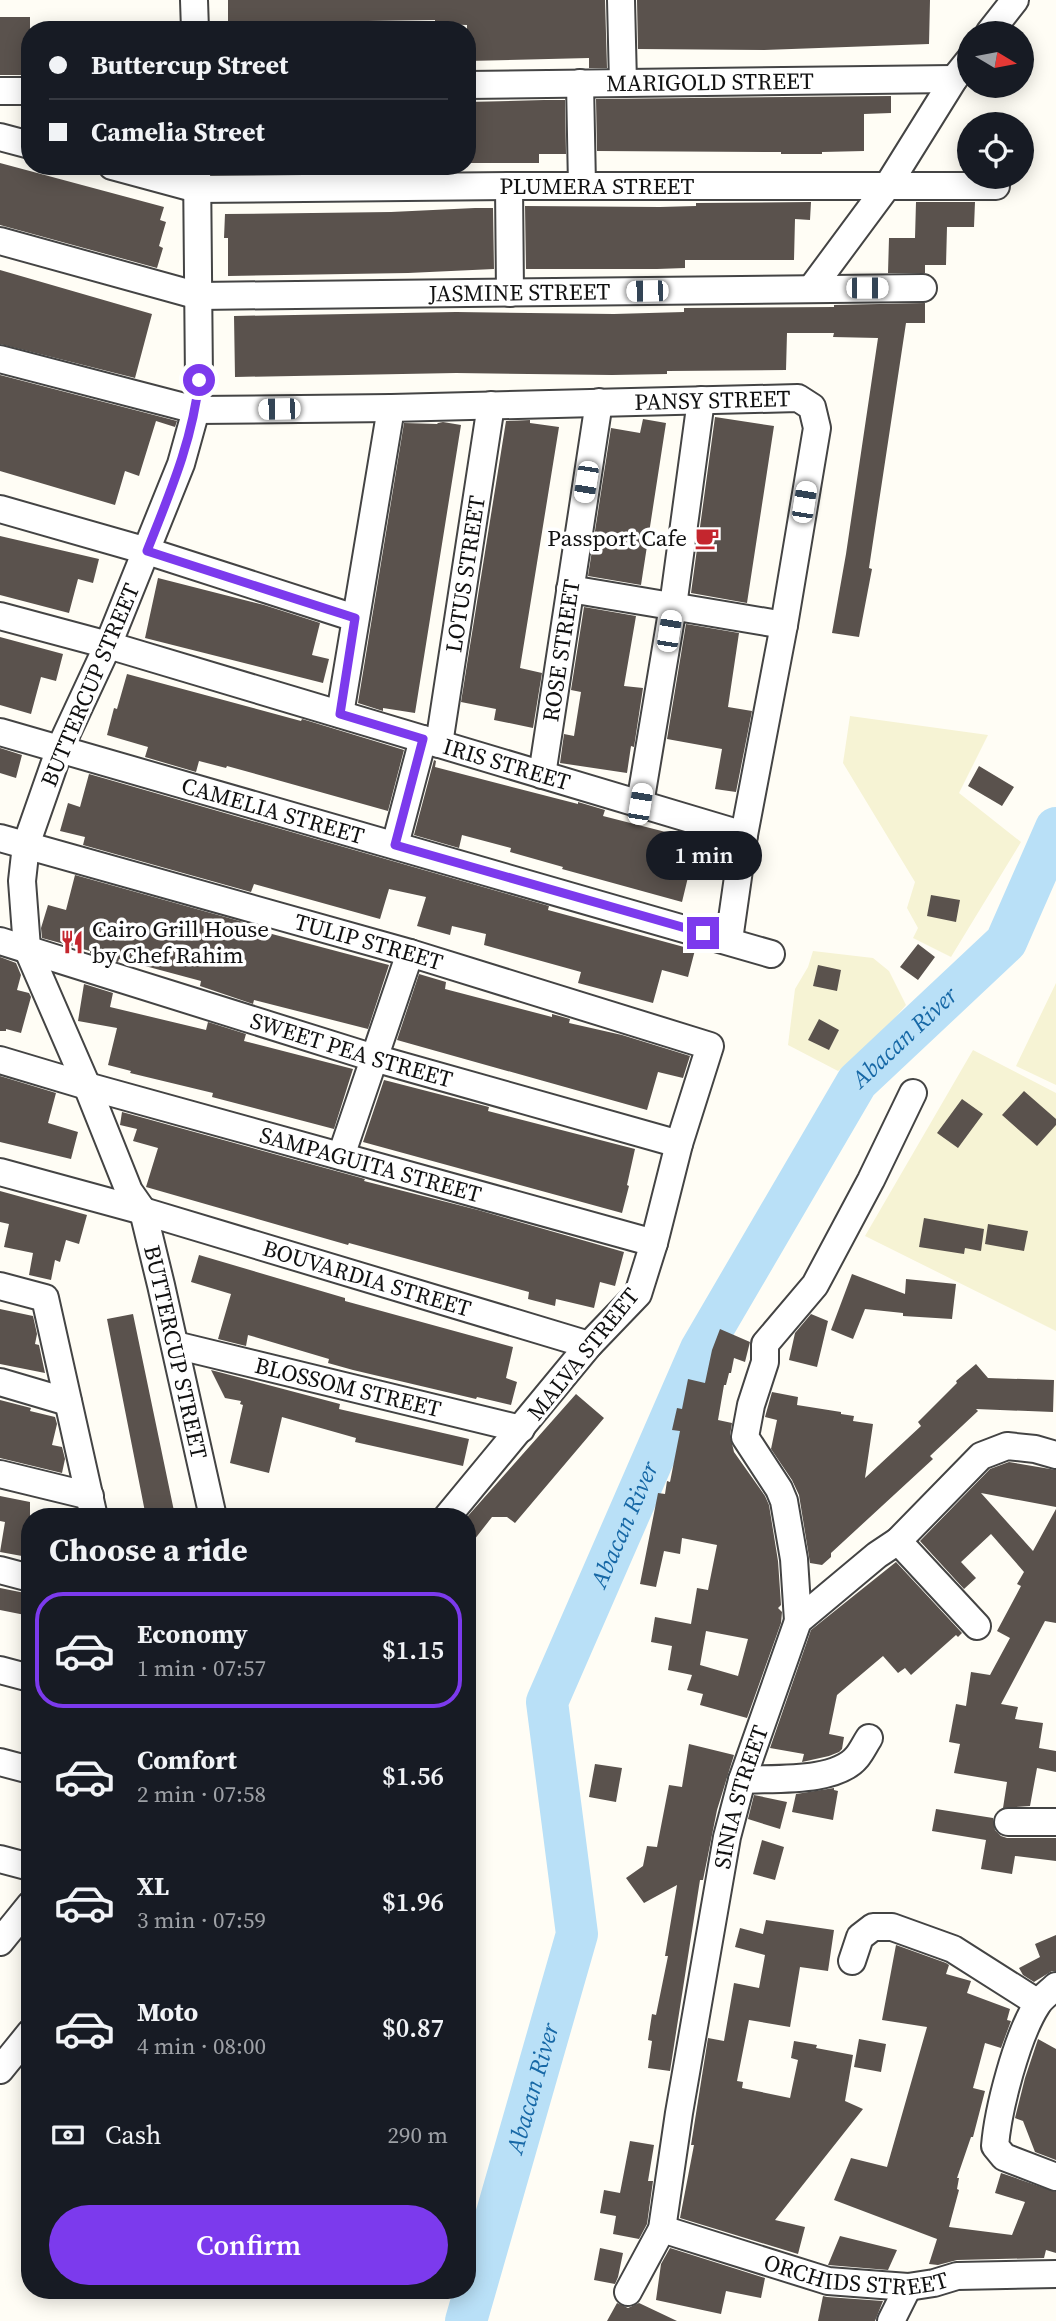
<!DOCTYPE html>
<meta charset="utf-8">
<style>
body{margin:0;font-family:"Source Serif 4",serif;background:#20242c;color:#f1f3f6;height:100vh;display:flex;flex-direction:column;font-size:26px;white-space:nowrap}
*{box-sizing:border-box;margin:0}
p{font-size:23px;color:#9ea1a6}
.icon{flex:none;width:38px;height:38px;fill:none;stroke:currentColor;stroke-width:2;stroke-linecap:round;stroke-linejoin:round}
.map{position:relative;flex:1;overflow:hidden}
.panel{position:absolute;left:21px;top:1508px;width:455px;height:791px;display:flex;flex-direction:column;background:#171b24;border-radius:28px;box-shadow:0 4px 18px #0003}
.panel>*{flex:none}
.top-card{position:absolute;left:21px;top:21px;width:455px;height:154px;border-radius:28px;box-shadow:0 4px 18px #0003;display:grid;align-content:center;height:154px;padding:0 28px;background:#171b24}
.needle{width:46px;rotate:100deg}
.buttons{position:absolute;left:957px;top:21px;display:grid;gap:14px}
.buttons a{display:grid;place-items:center;width:77px;height:77px;border-radius:50%;background:#171b24;box-shadow:0 4px 18px #0003;font-size:35px}
.end{position:absolute;width:32px;height:32px;margin:-16px;border:9px solid #7c3aed;background:#fff;box-shadow:0 0 0 4px #fff}
.from{border-radius:50%}
.bubble{position:absolute;height:49px;border-radius:24px;background:#171b24;box-shadow:0 4px 18px #0003;font-size:23px;font-weight:600;line-height:49px;text-align:center}
.car{position:absolute;width:21px;height:42px;margin:-21px -10px;border-radius:9px;box-shadow:0 0 5px 2px #0007;background:linear-gradient(#fff 24%,#345 0 40%,#fff 0 76%,#345 0 86%,#fff 0)}
.top-card b{display:flex;align-items:center;gap:24px;height:66px;font-size:26px}
.top-card b+b{border-top:2px solid #363941}
.top-card i{width:18px;height:18px;background:#f1f3f6}
ul{padding:0;list-style:none}
li{display:flex;align-items:center;gap:21px;height:116px;margin:0 14px 10px;padding:0 14px;border:4px solid transparent;border-radius:28px}
li div{flex:1}
li b{display:block;font-size:26px}
li em{font-style:normal;font-weight:600}
li.current{border-color:#7c3aed}
li>.icon{width:63px;height:63px;stroke-width:1.5}
h2{padding:0 28px;font-size:32px;line-height:84px}
.pay{display:flex;align-items:center;gap:18px;height:77px;padding:0 28px;font-size:26px}
.pay p{margin-inline-start:auto}
.primary-button{display:flex;gap:14px;margin-top:auto;padding:14px 28px}
.primary-button a{flex:1;height:80px;border-radius:42px;background:#7c3aed;color:#fff;font-size:28px;font-weight:600;line-height:80px;text-align:center}
.map>svg:first-child{display:block}
</style>
<div class="map">
<svg width="1056" height="2321" viewBox="0 0 1056 2321">
<rect width="100%" height="100%" fill="#fffdf5"/>
<path fill="#f6f3d4" d="M850 716 988 735 959 793 1021 842 951 957 913 938 918 928 907 908 915 882 843 763Z
M813 951 873 958 889 971 906 1005 873 1043 838 1071 788 1045 795 989 808 967Z
M1056 983V1085L1016 1066Z
M973 1050 1056 1093V1331L865 1236Z"/>
<g fill="none" stroke-linecap="round" stroke-linejoin="round">
<path stroke="#b9e0f7" stroke-width="42" id="s1" d="M466 2321 577 1934 547 1702 701 1349 857 1082 1006 942 1056 828"/>
</g>
<path fill="#5a524d" fill-rule="evenodd" d="M228 0H605L607 68H589V58L467 61V25L435 24V20L368 21 362 22V24L228 22Z
M637 0H930L929 44 764 50 638 49Z
M0 17H30V75H0Z
M891 96V113L864 114V151L822 152V154H781V152L597 151 596 99Z
M544 100H565L566 154H539V163H467V102Z
M0 163 164 207 160 220 166 222 159 246 163 248 157 268 0 225Z
M811 202 810 220 795 219 794 260H685V268L657 269H526L525 206 660 207 696 206V203Z
M916 202H975L974 227H947L946 265H925V273H888L889 238H915Z
M475 208H493L494 269 408 273 228 276V238H224L225 214 391 212Z
M0 270 152 314 135 378 0 344Z
M925 303V323H906L869 568 872 569 859 637 832 633 846 554 878 338 833 337 834 333H787L786 370 667 371V374L612 375 456 373 235 377 234 316 456 312 614 314 684 312V308L834 307V305Z
M0 375 177 421 175 427 156 421 139 476 125 471 115 505 0 471Z
M715 417 774 426 747 603 691 593Z
M643 419 666 423 641 585 588 576 611 428 640 433Z
M530 420V423L559 427 520 668 542 673 533 728 494 720 496 709 461 702 506 421Z
M443 422 461 425 415 713 383 708V711L358 703 404 423 437 424 438 423Z
M0 536 99 559 93 583 78 579 69 613 0 595Z
M158 578 264 605 320 623 312 655 329 659 323 683 145 638Z
M584 607 636 616 624 686 643 688 634 747 631 746 627 773 560 763 564 734 574 736 581 692 571 690Z
M686 624 739 633 728 707 752 711 736 792 715 789 722 749 667 739Z
M0 637 63 654 56 681 41 677 31 714 0 705Z
M127 674 301 721 302 719 404 750 388 811 227 766 226 768 199 761 196 772 145 757 148 747 107 735 114 708 117 709Z
M0 748 22 755 16 778 0 773Z
M434 760 436 761 435 767 578 804V802L605 810 603 816 697 840 682 902 562 869 563 867 510 852 511 848 462 835 459 848 414 835Z
M979 766 1014 787 1002 806 968 786Z
M89 774 549 906 548 910 695 950 688 977 662 970 653 1003 578 983 581 972 484 945 486 934 452 926 450 935 417 926 426 897 389 889 380 919 254 884 251 892 83 845 85 837 60 831 68 803 80 807Z
M75 875 243 922 242 926 389 965 368 1029 254 1000 253 1004 200 986 201 981 119 959 118 962 90 953V951L42 938 41 928 48 905 66 910Z
M931 895 960 900 956 922 927 916Z
M918 944 935 957 918 980 900 967Z
M0 957 16 963 21 975 17 990 29 993 31 997 21 1033 6 1029V1031H0Z
M818 965 841 970 837 991 813 986Z
M419 974 446 982 445 989 552 1017V1014L570 1019 569 1023 622 1035 690 1056 683 1078 658 1072 647 1110 397 1040Z
M84 984 113 993 110 1007 206 1030 208 1022 246 1034 244 1041 353 1069 334 1129 212 1097 213 1093 130 1073 131 1071 108 1065 117 1028 78 1021Z
M819 1019 839 1030 829 1050 808 1040Z
M0 1076 56 1093 48 1123 78 1132 71 1159 0 1142Z
M384 1080 489 1107 488 1111 635 1149 627 1185 629 1186 622 1213 363 1142Z
M1024 1091 1056 1119V1125L1037 1146 1002 1115Z
M962 1099 983 1114 958 1148 937 1133Z
M122 1112 365 1179 364 1181 478 1210 624 1252 615 1286 600 1282 594 1308 556 1299 555 1306 528 1299 529 1292 349 1243 348 1245 146 1187 158 1148 133 1141 137 1129 120 1125Z
M0 1191 87 1215 79 1244 66 1240 60 1262 55 1260 51 1280 29 1275 33 1253 4 1247 9 1224 0 1222Z
M924 1218 984 1229 981 1251 965 1248 964 1254 919 1247Z
M988 1224 1028 1231 1024 1251 985 1244Z
M199 1255 345 1298V1301L513 1347 506 1378 517 1382 511 1405 477 1397 476 1399 353 1370 328 1363 329 1359 248 1335 246 1346 218 1339 231 1294 191 1282Z
M852 1274 905 1294 906 1279 956 1284 952 1319 903 1316V1313L865 1309 853 1339 831 1330Z
M0 1309 33 1316 37 1334 35 1344 39 1345 45 1373 0 1364Z
M133 1314 174 1511 168 1512 169 1517H146L107 1319Z
M811 1314 828 1321 817 1367 789 1360 795 1333Z
M720 1329 750 1342 745 1362 734 1358 731 1373H729L726 1385H724L718 1420 732 1423 730 1435 734 1452 765 1496 769 1505 778 1561 781 1605 778 1608 782 1612 781 1623 747 1718 700 1705 703 1694 687 1690 692 1675 668 1670 672 1646 651 1642 655 1617 691 1624 697 1588 708 1590 717 1545 682 1538 680 1554 664 1551 656 1587 640 1584 658 1493 665 1494 667 1481 670 1482 680 1431 672 1430 677 1408 682 1409 688 1379 705 1383 712 1350ZM706 1631 748 1639 738 1676 700 1665Z
M976 1364 988 1378 1054 1380 1053 1412 976 1409 978 1411 930 1456 933 1459 831 1553V1557L822 1565 810 1563 799 1495 792 1480 771 1449 777 1420 765 1417 772 1392 798 1397 797 1405 841 1412V1414L854 1416 853 1421 873 1424 865 1478 921 1426 918 1422 957 1383 956 1381Z
M211 1370 340 1404 339 1409 469 1439 463 1466 355 1442 356 1438 282 1417 269 1473 230 1463 243 1405 240 1404 241 1401 225 1398Z
M576 1394 604 1418 515 1523 507 1517H492L467 1549V1517Z
M0 1400 31 1408 30 1411 55 1417 57 1424 52 1445 62 1447 65 1459 62 1473 0 1458Z
M1009 1462 1056 1470V1507L981 1493 1033 1551 1056 1509V1623L1045 1621 1001 1704 1018 1707 1015 1719 1043 1723 1039 1748 1056 1751V1772L1037 1768 1030 1806 1003 1808 1007 1782 954 1773 960 1744 949 1742 956 1704 966 1706 971 1672 990 1675 1010 1638 997 1631 1021 1586 1017 1584 1024 1572 991 1534 961 1562 976 1578 964 1589 920 1541 990 1469Z
M0 1496 30 1502V1529L27 1528 22 1556 0 1552 5 1522 0 1521Z
M896 1562 962 1633 958 1637 956 1635 911 1675 905 1668 898 1673 883 1656 837 1695 829 1734 844 1737 842 1749 839 1752 829 1756 802 1762 804 1754 770 1748 811 1630Z
M0 1588 30 1594V1616L0 1610Z
M689 1744 734 1755 717 1810 703 1880H700L670 2071 648 2068 652 2041 648 2040 652 2014 656 2015 668 1956H665L677 1885 644 1903 626 1878 643 1866 647 1846 657 1847 669 1785 682 1787Z
M595 1764 622 1768 616 1802 589 1797Z
M834 1788V1790L838 1791 833 1820 792 1812 796 1794Z
M754 1795 787 1802 780 1829 748 1819Z
M936 1809 993 1818 995 1830 1001 1836 1007 1838H1056V1861L1015 1856 1012 1874 981 1869 986 1840 932 1831Z
M762 1840 784 1847 775 1880 753 1874Z
M766 1920 834 1930 828 1971 800 1967 790 2027 749 2020 737 2081 743 2082 742 2088 790 2098 798 2060 791 2058 794 2041 817 2045 816 2048 853 2055 845 2101 863 2109 775 2220 805 2227 798 2254 680 2218 694 2145H691L708 2038 724 2041 734 1983 759 1988 765 1955 735 1947 740 1928 763 1934Z
M1056 1935V1971H1052L1034 1982 1023 1975 1019 1968 1040 1957 1035 1944Z
M896 1945 946 1963 949 1965 946 1974 971 1981 967 1993 1010 2009 1007 2020 1011 2021 1001 2048 985 2043 973 2088 985 2091 973 2137H971L957 2178H959L957 2189 959 2190 949 2227 1012 2235 1025 2202 995 2193 1001 2173 1056 2192V2253L1046 2250 1044 2258 957 2260 938 2265 929 2264 937 2239 834 2200 851 2158 887 2167 927 2027 882 2020Z
M859 2039 886 2044 881 2072 854 2067Z
M1038 2039 1056 2049V2160L1035 2152 1023 2121 1015 2118 1025 2078Z
M630 2141 654 2145 648 2181H653L647 2224 639 2239 613 2234 616 2216 600 2213 604 2190 620 2193Z
M840 2236 897 2250 888 2270 828 2265Z
M600 2248 623 2253 618 2277 615 2284 594 2280Z
M670 2248 765 2278 761 2298 726 2291 721 2314 656 2300 661 2264Z
M823 2296 827 2297 883 2301 875 2321H818Z
M617 2303 628 2308 639 2303 677 2321H607Z"/>
<g fill="none" stroke-linecap="round" stroke-linejoin="round">
<g stroke="#444" stroke-width="30">
<g id="minor">
<path d="M194 0 195 30"/>
<path d="M621 0 623 83"/>
<path d="M989 33 1015 0"/>
<path d="M580 83 582 186"/>
<path id="s2" d="M467 85 954 79"/>
<path d="M0 91H30"/>
<path d="M0 137 30 145"/>
<path id="s3" d="M112 166 197 189 509 186H996"/>
<path id="s4" d="M197 166 199 380 196 410 181 464 108 645 60 748 26 845 22 881 27 948 87 1086 129 1191 143 1211 161 1285 213 1517"/>
<path d="M509 186 510 293"/>
<path id="s5" d="M0 241 199 296 923 288"/>
<path d="M811 289 888 185 954 79 970 59"/>
<path id="s6" d="M0 359 196 410 391 408 798 398 812 407 817 428 784 625 744 835 729 940"/>
<path d="M0 509 147 551 355 618"/>
<path d="M570 589 784 625"/>
<path id="s7" d="M0 616 108 645 744 835"/>
<path d="M340 714 391 408"/>
<path id="s8" d="M0 732 771 954"/>
<path id="s9" d="M439 744 491 405"/>
<path id="s10" d="M542 775 599 402"/>
<path d="M640 804 673 606 701 400"/>
<path id="s11" d="M0 838 410 953 710 1046 679 1144 654 1243 638 1294 589 1345 447 1517"/>
<path d="M395 845 423 739"/>
<path id="s12" d="M0 941 374 1058 679 1144"/>
<path id="s13" d="M0 1060 87 1086 654 1243"/>
<path d="M341 1156 410 953"/>
<path id="s14" d="M0 1172 143 1211 589 1345"/>
<path d="M0 1286 45 1298 94 1517"/>
<path id="s15" d="M175 1345 521 1429"/>
<path d="M0 1382 68 1402"/>
<path d="M0 1474 90 1496"/>
<path d="M898 1541 977 1626"/>
<path d="M0 1570 30 1578"/>
<path d="M798 1621 794 1559 784 1501 779 1489 745 1437 751 1405 765 1362V1344L815 1285 871 1180 913 1093"/>
<path d="M0 1670 30 1678"/>
<path d="M0 1762 30 1770"/>
<path d="M742 1780C775 1778 836 1783 857 1757 862 1751 865 1744 869 1738"/>
<path d="M1008 1822H1056"/>
<path d="M0 1859 30 1867"/>
<path d="M0 1942 30 1905"/>
<path d="M852 1961 860 1937 873 1927H892L953 1949 1038 2003"/>
<path d="M1056 1986C1050 1992 1041 1998 1037 2005 1017 2036 998 2109 995 2146L1004 2157 1056 2177"/>
<path d="M0 2070 30 2033"/>
<path id="s16" d="M662 2229 828 2281 908 2287 934 2283 957 2276 1056 2274"/>
<path id="s17" d="M628 2292 662 2229 679 2113 727 1837 742 1780 798 1621 877 1555 898 1541 981 1456 1007 1446 1035 1449 1056 1455"/>
<path d="M891 2321 908 2287"/>
</g>
</g>
<use href="#minor" stroke="#fff" stroke-width="26"/>
</g>
<g fill="none" stroke-linecap="round" stroke-linejoin="round">
<path stroke="#7c3aed" stroke-width="9" d="M199 380C193 440 169 495 147 551L355 618 340 714 423 739 395 845 703 933"/>
</g>
<defs>
<g id="cafe-bare" transform="scale(1.89)"><path d="M-5.5-4.5H6V0H3Q3 3.5 0 3.5H-2.5Q-5.5 3.5-5.5 0ZM3-3.2v2h1.7v-2ZM-6 4.5H4V6H-6Z" fill="#c4262e" stroke="#fff" stroke-width="2.5" paint-order="stroke"/></g>
<g id="restaurant-bare" transform="scale(1.89)"><path d="M-5-6h1v4h1v-4h1v4h1v-4h1v5L-1.5 .5V6h-2V.5L-5-1ZM5-6V6H3V1.5H1.5Q1.5-4 5-6Z" fill="#c4262e" stroke="#fff" stroke-width="2.5" paint-order="stroke"/></g>
</defs>
<g fill-rule="evenodd">
<use href="#cafe-bare" x="707" y="538"/>
<use href="#restaurant-bare" x="72" y="942"/>
</g>
<g text-anchor="middle" stroke-width="7" stroke-linejoin="round" paint-order="stroke">
<g font-size="23" fill="#111" stroke="#fff">
<text dy="8" stroke="none"><textPath href="#s2" startOffset="243">MARIGOLD STREET</textPath></text>
<text dy="8" stroke="none"><textPath href="#s3" startOffset="488">PLUMERA STREET</textPath></text>
<text dy="8" stroke="none"><textPath href="#s5" startOffset="527">JASMINE STREET</textPath></text>
<text dy="8" stroke="none"><textPath href="#s6" startOffset="719">PANSY STREET</textPath></text>
<text dy="8" stroke="none"><textPath href="#s9" startOffset="172">LOTUS STREET</textPath></text>
<text dy="8" stroke="none"><textPath href="#s10" startOffset="126">ROSE STREET</textPath></text>
<text transform="translate(90 685) rotate(-67)" y="8">BUTTERCUP STREET</text>
<text dy="8" stroke="none"><textPath href="#s7" startOffset="528">IRIS STREET</textPath></text>
<text dy="8" stroke="none"><textPath href="#s8" startOffset="284">CAMELIA STREET</textPath></text>
<text dy="8" stroke="none"><textPath href="#s11" startOffset="383">TULIP STREET</textPath></text>
<text dy="8" stroke="none"><textPath href="#s12" startOffset="368">SWEET PEA STREET</textPath></text>
<text dy="8" stroke="none"><textPath href="#s13" startOffset="385">SAMPAGUITA STREET</textPath></text>
<text dy="8" stroke="none"><textPath href="#s14" startOffset="382">BOUVARDIA STREET</textPath></text>
<text dy="8" stroke="none"><textPath href="#s4" startOffset="1248">BUTTERCUP STREET</textPath></text>
<text transform="translate(583 1354) rotate(-51)" y="8">MALVA STREET</text>
<text dy="8" stroke="none"><textPath href="#s15" startOffset="178">BLOSSOM STREET</textPath></text>
<text dy="8" stroke="none"><textPath href="#s17" startOffset="511">SINIA STREET</textPath></text>
<text dy="8" stroke="none"><textPath href="#s16" startOffset="201">ORCHIDS STREET</textPath></text>
</g>
<g font-size="23" fill="#111" stroke="#fff" text-anchor="end">
<text x="687" y="546">Passport Cafe</text>
<text x="92" y="937" text-anchor="start">Cairo Grill House<tspan x="92" dy="26">by Chef Rahim</tspan></text>
</g>
<g font-size="24" font-style="italic" fill="#1768a6" stroke="#fff">
<text dy="8" stroke="none"><textPath href="#s1" startOffset="1396">Abacan River</textPath></text>
<text dy="8" stroke="none"><textPath href="#s1" startOffset="830">Abacan River</textPath></text>
<text dy="8" stroke="none"><textPath href="#s1" startOffset="242">Abacan River</textPath></text>
</g>
</g>
</svg>
<div class="buttons">
<a><svg class="needle" viewBox="-14 -14 28 28"><path d="M0-13l5 13h-10z" fill="#e53935"/><path d="M0 13l5-13h-10z" fill="#9ea1a6"/></svg></a>
<a><svg class="icon" aria-label="locate" viewBox="0 0 24 24"><circle cx="12" cy="12" r="6"/><path d="M12 2v4M12 18v4M2 12h4M18 12h4"/></svg></a>
</div>
<i class="end from" style="left:199px;top:380px"></i>
<i class="end" style="left:703px;top:933px"></i>
<div class="bubble" style="left:646px;top:831px;width:116px">1 min</div>
<i class="car" style="left:867px;top:288px;rotate:90deg"></i>
<i class="car" style="left:647px;top:291px;rotate:269deg"></i>
<i class="car" style="left:279px;top:409px;rotate:269deg"></i>
<i class="car" style="left:586px;top:482px;rotate:189deg"></i>
<i class="car" style="left:804px;top:502px;rotate:9deg"></i>
<i class="car" style="left:669px;top:631px;rotate:9deg"></i>
<i class="car" style="left:640px;top:804px;rotate:9deg"></i>
<div class="top-card">
<b><i class="from"></i>Buttercup Street</b>
<b><i></i>Camelia Street</b>
</div>
<section class="panel">
<h2>Choose a ride</h2>
<ul>
<li class="current"><svg class="icon" aria-label="car" viewBox="0 0 24 24"><path d="M5 17H2v-5l4-1 3-4h7l3 4 3 1v5h-3M9 17h6M6 11h13"/><circle cx="7" cy="17" r="2"/><circle cx="17" cy="17" r="2"/></svg><div><b>Economy</b><p>1 min · 07:57</p></div><em>$1.15</em></li>
<li><svg class="icon" aria-label="car" viewBox="0 0 24 24"><path d="M5 17H2v-5l4-1 3-4h7l3 4 3 1v5h-3M9 17h6M6 11h13"/><circle cx="7" cy="17" r="2"/><circle cx="17" cy="17" r="2"/></svg><div><b>Comfort</b><p>2 min · 07:58</p></div><em>$1.56</em></li>
<li><svg class="icon" aria-label="car" viewBox="0 0 24 24"><path d="M5 17H2v-5l4-1 3-4h7l3 4 3 1v5h-3M9 17h6M6 11h13"/><circle cx="7" cy="17" r="2"/><circle cx="17" cy="17" r="2"/></svg><div><b>XL</b><p>3 min · 07:59</p></div><em>$1.96</em></li>
<li><svg class="icon" aria-label="car" viewBox="0 0 24 24"><path d="M5 17H2v-5l4-1 3-4h7l3 4 3 1v5h-3M9 17h6M6 11h13"/><circle cx="7" cy="17" r="2"/><circle cx="17" cy="17" r="2"/></svg><div><b>Moto</b><p>4 min · 08:00</p></div><em>$0.87</em></li>
</ul>
<div class="pay"><svg class="icon" aria-label="cash" viewBox="0 0 24 24"><path d="M3 7h18v10H3z"/><circle cx="12" cy="12" r="2"/></svg>Cash<p>290 m</p></div>
<div class="primary-button"><a>Confirm</a></div>
</section>
</div>
